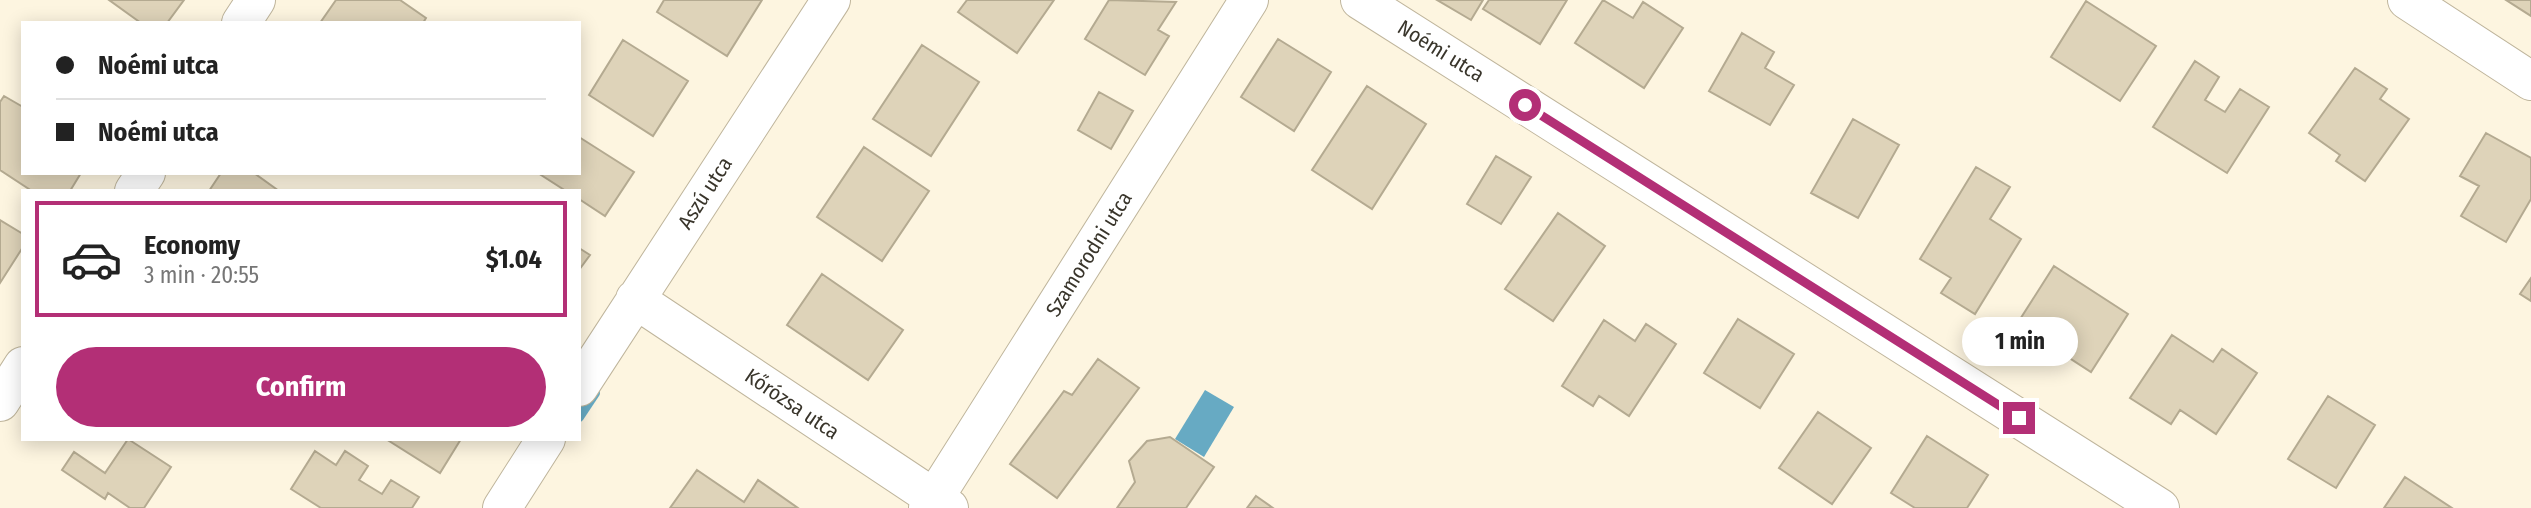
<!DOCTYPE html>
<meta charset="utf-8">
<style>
body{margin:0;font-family:"Fira Sans Condensed",sans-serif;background:#f2f2f2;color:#222;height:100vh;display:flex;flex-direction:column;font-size:26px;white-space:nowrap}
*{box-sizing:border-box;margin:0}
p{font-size:23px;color:#767676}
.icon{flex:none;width:38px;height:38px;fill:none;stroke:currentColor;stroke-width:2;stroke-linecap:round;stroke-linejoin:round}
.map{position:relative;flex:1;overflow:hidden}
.side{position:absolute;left:21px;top:189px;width:560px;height:252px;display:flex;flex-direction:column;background:#fff;border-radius:0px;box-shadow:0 4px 18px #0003}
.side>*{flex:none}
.top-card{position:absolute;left:21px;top:21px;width:560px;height:154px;border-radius:0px;box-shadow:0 4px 18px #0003;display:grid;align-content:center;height:154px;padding:0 35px;background:#fff}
.end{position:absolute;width:32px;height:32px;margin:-16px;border:9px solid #b32f76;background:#fff;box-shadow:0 0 0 4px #fff}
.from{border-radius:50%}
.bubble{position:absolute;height:49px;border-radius:24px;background:#fff;box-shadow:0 4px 18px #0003;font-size:23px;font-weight:700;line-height:49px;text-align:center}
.top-card b{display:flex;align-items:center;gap:24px;height:66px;font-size:26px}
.top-card b+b{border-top:2px solid #e0e0e0}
.top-card i{width:18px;height:18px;background:#222}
ul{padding:12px 0 0;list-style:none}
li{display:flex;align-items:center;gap:21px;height:116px;margin:0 14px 10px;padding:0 21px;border:4px solid transparent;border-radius:0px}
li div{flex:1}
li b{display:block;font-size:26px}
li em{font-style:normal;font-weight:700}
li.current{border-color:#b32f76}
li>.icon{width:63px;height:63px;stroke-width:1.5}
.action{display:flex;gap:14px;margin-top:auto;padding:14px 35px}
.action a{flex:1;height:80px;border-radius:42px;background:#b32f76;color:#fff;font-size:28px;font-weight:700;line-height:80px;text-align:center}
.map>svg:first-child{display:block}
</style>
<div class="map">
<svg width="2531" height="508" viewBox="0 0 2531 508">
<rect width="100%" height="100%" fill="#fdf5e0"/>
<path fill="#67aac3" d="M1205 390 1234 407 1204 457 1175 439Z"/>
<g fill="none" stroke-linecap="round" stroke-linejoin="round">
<path stroke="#67aac3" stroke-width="10" d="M579 417 595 393"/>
</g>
<path fill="#ded3b9" stroke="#b4aa91" stroke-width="2" d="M109 0H184L167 23H141Z
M336 0H400L426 18 423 23H320Z
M664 0H762L727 56 657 12Z
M967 0H1054L1017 53 958 12Z
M1109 0 1176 2 1158 30 1169 36 1145 75 1085 39Z
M1437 0H1483L1471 20Z
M1489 0H1567L1540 44 1483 9Z
M1603 0 1633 18 1643 2 1683 28 1644 88 1575 43Z
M2506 0H2531V16Z
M2086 1 2156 46 2120 101 2051 57Z
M1742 33 1774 52 1765 68 1794 85 1770 125 1709 91Z
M1278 39 1331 72 1294 131 1241 97Z
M623 40 688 81 653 136 589 95Z
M922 45 979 82 931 156 873 119Z
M2195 61 2219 77 2205 100 2225 112 2240 89 2269 107 2227 173 2153 127Z
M2355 68 2387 89 2380 99 2409 119 2365 181 2336 161 2340 155 2309 133Z
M1367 86 1426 124 1372 209 1312 170Z
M1099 92 1133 111 1111 149 1078 130Z
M4 96 23 107V173H81L70 191H32L0 170V102Z
M1853 119 1899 145 1858 218 1811 193Z
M2486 133 2531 158V199L2506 242 2461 216 2479 186 2460 176Z
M579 137 634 172 605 216 579 199V191H566L538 173H579Z
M864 147 929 191 882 261 817 217Z
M1496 156 1531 177 1501 224 1467 204Z
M1976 167 2010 187 1990 219 2021 239 1975 314 1941 293 1951 278 1920 259Z
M221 173H254L279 191H209Z
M1558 213 1605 246 1553 321 1505 289Z
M0 220 23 234V247L0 283Z
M579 248 590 255 579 270Z
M2054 266 2128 314 2091 372 2017 324Z
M822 274 903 330 868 380 787 325Z
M2531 278V301L2520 294Z
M1738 319 1794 354 1760 408 1704 373Z
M1604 320 1635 341 1646 324 1676 344 1629 416 1599 396 1593 406 1562 386Z
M2172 335 2213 362 2222 349 2257 373 2216 434 2180 410 2171 424 2130 398Z
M1098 359 1139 388 1057 498 1010 464 1064 391 1072 395Z
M2328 396 2375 425 2336 488 2288 459Z
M1818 412 1871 448 1832 504 1779 468Z
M1927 436 1988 475 1967 508H1915L1891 493Z
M1170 437 1214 467 1186 508H1117L1135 482 1129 461 1147 441Z
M128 439 171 467 144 508H130L108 493 105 499 62 470 74 452 105 473Z
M386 439H461L440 473Z
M315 451 336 465 345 451 368 466 359 480 382 494 391 480 419 497 412 508H321L291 489Z
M697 470 744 502 758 480 798 508H670Z
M2405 477 2452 508H2384Z
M1256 496 1273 508H1247Z"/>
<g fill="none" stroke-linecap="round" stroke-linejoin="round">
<g stroke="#bfb59c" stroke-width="40">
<path id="minor" d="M1360 0 2160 508
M2407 0 2531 81
M241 23 256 0
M134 191 146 173
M635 299 949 508
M579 387 831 0
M0 402 23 366
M502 508 546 439
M928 508 1249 0"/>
</g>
<use href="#minor" stroke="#fff" stroke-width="38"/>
</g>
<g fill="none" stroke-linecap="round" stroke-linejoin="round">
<path stroke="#b32f76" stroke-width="9" d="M1525 105 2019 418"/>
</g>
<g text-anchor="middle" stroke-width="5" stroke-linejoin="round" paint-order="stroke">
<g font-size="21" fill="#39352b" stroke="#fff">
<text transform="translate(1441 51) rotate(32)" y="7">Noémi utca</text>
<text transform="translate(705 193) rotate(-57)" y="7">Aszú utca</text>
<text transform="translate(1089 254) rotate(-58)" y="7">Szamorodni utca</text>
<text transform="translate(792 404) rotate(34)" y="7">Kőrózsa utca</text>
</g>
</g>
</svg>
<i class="end from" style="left:1525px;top:105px"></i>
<i class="end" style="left:2019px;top:418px"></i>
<div class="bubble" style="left:1962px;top:317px;width:116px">1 min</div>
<div class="top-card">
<b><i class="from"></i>Noémi utca</b>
<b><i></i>Noémi utca</b>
</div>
<section class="side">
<ul>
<li class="current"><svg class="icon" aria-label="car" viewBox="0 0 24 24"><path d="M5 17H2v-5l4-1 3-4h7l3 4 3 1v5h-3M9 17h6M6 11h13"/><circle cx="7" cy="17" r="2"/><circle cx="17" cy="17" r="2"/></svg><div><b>Economy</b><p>3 min · 20:55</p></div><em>$1.04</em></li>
</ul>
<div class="action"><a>Confirm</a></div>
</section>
</div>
